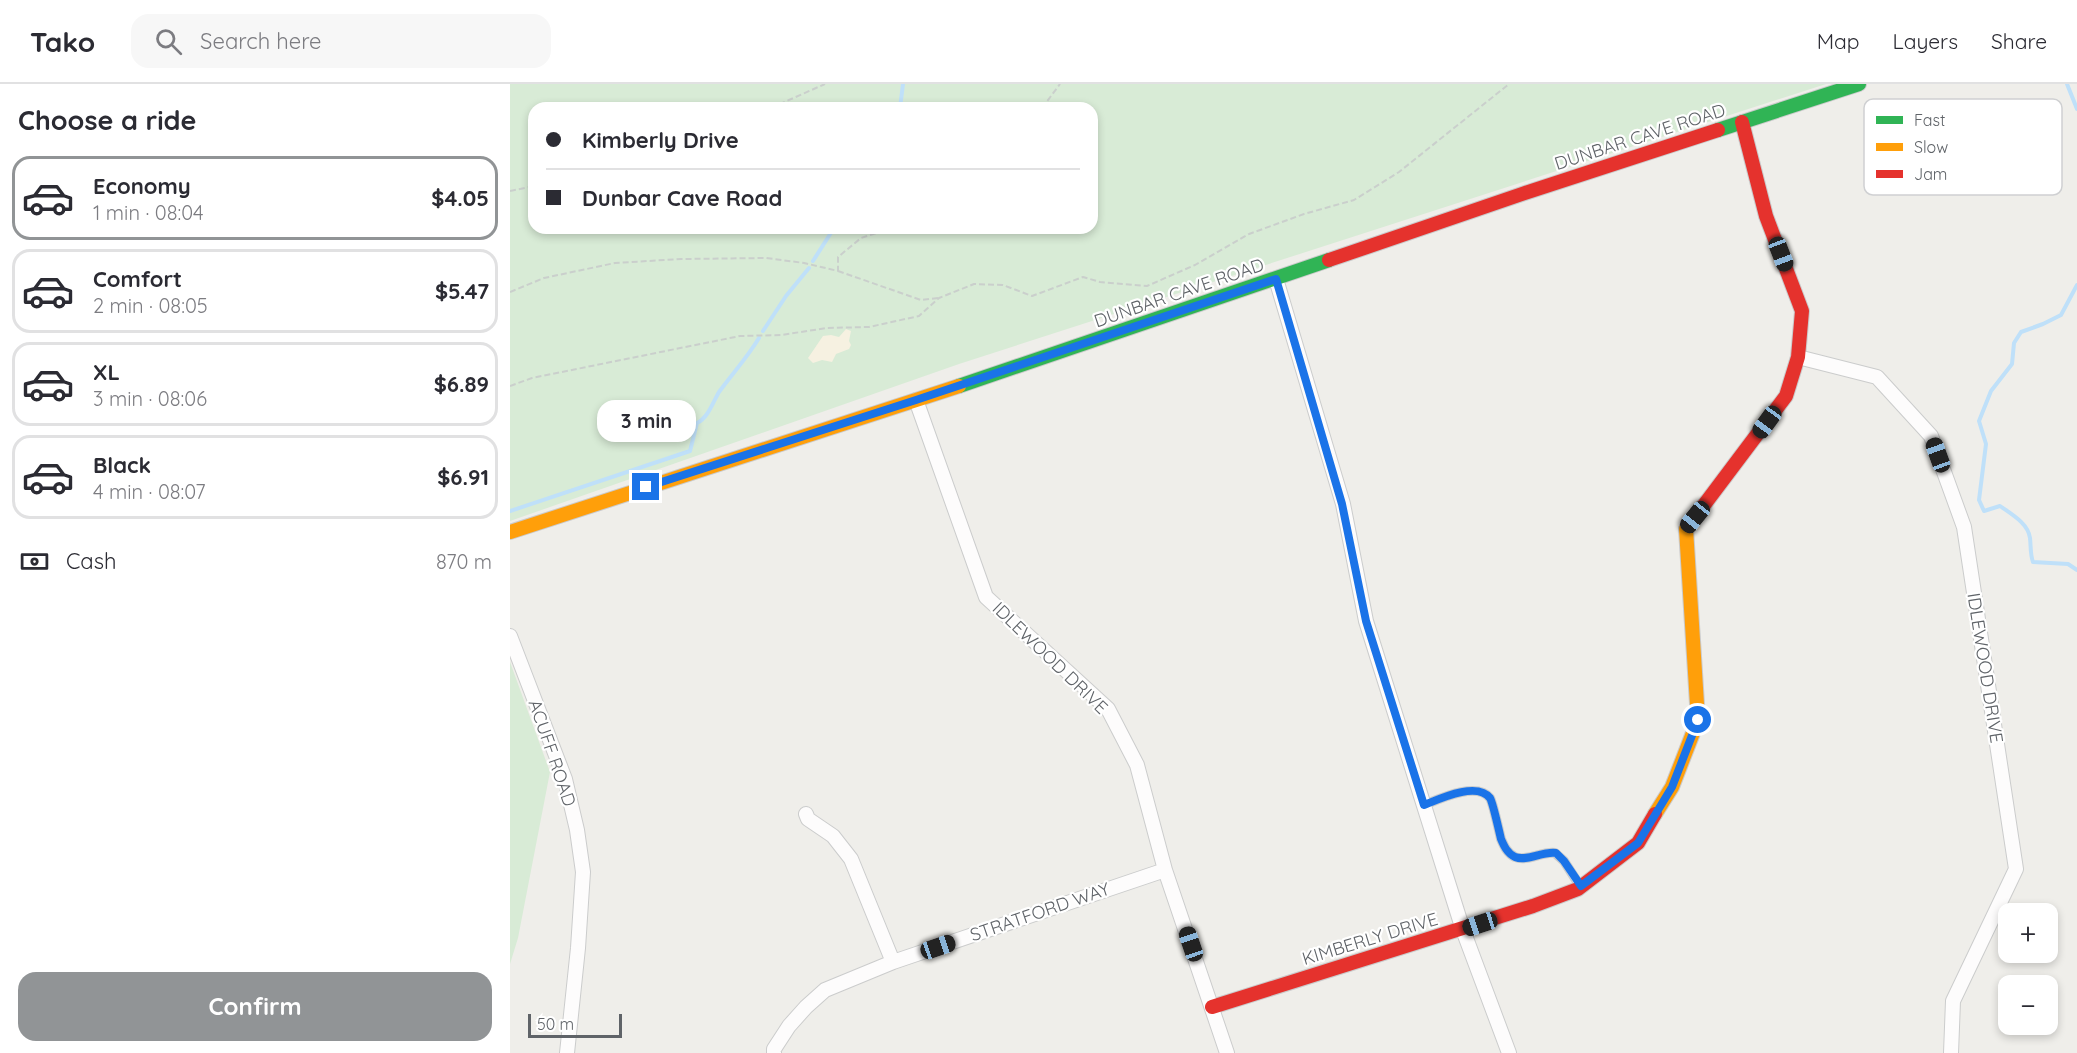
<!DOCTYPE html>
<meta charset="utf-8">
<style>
body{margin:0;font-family:Quicksand,sans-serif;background:#f7f7f7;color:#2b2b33;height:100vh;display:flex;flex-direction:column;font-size:22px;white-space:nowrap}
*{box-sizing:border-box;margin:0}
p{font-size:20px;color:#7c7c81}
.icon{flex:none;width:33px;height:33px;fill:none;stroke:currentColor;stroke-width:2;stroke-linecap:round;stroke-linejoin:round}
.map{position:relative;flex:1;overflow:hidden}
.sheet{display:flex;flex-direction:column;background:#fff;width:510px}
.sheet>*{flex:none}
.hud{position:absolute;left:18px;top:18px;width:570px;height:132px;border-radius:18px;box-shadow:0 3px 9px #0003;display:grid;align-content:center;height:132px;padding:0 18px;background:#fff}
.fabs{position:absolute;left:1488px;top:819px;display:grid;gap:12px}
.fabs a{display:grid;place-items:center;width:60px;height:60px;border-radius:12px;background:#fff;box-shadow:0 3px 9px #0003;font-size:30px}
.scale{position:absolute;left:18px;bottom:15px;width:94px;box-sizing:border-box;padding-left:6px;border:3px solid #5f6368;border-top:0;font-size:16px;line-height:21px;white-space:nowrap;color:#5f6368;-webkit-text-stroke:4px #fff;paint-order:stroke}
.end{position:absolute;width:27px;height:27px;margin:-14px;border:8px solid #1a73e8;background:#fff;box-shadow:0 0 0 3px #fff}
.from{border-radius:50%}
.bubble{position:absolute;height:42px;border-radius:18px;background:#fff;box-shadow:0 3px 9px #0003;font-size:20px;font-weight:700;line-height:42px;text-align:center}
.car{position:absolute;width:18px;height:36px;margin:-18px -9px;border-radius:8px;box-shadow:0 0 4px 2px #0007;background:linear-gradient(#222 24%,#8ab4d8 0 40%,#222 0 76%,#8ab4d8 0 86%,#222 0)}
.hud b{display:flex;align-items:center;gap:21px;height:57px;font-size:22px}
.hud b+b{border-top:2px solid #e1e1e2}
.hud i{width:15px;height:15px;background:#2b2b33}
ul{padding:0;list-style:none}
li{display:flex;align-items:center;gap:18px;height:84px;margin:0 12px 9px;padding:0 6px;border:3px solid #e1e1e2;border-radius:18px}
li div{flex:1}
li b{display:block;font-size:22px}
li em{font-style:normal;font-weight:700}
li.current{border-color:#919496}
li>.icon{width:54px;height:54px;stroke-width:1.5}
h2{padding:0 18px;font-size:27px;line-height:72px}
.pay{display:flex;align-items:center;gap:15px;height:66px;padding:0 18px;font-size:22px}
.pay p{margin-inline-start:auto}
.primary-button{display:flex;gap:12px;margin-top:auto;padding:12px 18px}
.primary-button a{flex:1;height:69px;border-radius:18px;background:#919496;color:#fff;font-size:24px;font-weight:700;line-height:69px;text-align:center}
header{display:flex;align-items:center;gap:36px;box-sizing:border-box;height:84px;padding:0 30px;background:#fff;border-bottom:2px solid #e1e1e2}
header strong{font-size:28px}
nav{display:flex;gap:33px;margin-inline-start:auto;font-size:21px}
.search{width:420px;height:54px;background:#f7f7f7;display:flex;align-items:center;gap:15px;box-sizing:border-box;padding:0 21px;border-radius:18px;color:#7c7c81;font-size:22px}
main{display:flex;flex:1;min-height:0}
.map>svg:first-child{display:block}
</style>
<header>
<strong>Tako</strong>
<div class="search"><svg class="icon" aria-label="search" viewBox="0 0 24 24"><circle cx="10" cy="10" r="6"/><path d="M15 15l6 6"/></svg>Search here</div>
<nav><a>Map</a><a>Layers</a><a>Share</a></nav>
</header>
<main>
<section class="sheet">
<h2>Choose a ride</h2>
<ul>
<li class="current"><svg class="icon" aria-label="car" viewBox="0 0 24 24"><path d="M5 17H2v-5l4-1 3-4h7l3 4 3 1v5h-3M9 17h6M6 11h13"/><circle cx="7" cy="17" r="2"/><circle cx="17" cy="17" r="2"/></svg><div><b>Economy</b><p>1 min · 08:04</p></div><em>$4.05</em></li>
<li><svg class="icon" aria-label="car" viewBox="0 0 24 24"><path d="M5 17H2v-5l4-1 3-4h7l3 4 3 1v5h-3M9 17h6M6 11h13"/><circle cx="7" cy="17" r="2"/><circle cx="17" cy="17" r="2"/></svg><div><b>Comfort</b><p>2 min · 08:05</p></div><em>$5.47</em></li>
<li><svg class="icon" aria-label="car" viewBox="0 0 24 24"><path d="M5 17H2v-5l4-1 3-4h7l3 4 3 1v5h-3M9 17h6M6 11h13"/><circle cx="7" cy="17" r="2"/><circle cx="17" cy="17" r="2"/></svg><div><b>XL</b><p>3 min · 08:06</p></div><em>$6.89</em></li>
<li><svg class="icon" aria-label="car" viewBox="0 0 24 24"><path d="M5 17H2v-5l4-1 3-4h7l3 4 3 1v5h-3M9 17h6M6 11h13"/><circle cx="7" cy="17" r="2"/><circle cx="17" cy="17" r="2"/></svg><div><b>Black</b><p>4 min · 08:07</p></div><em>$6.91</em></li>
</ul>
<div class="pay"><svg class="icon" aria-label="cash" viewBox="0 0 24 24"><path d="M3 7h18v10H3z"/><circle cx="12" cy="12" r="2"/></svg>Cash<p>870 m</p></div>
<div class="primary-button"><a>Confirm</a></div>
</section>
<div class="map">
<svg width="1567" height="969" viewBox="0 0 1567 969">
<rect width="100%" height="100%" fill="#efeeea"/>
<path fill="#d8ebd6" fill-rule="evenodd" d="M0 0H1316L449 280 0 437ZM24 24H582V144H24Z
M0 578 40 688 8 854 0 880Z"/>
<path fill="#f6f1e1" d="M336 245 341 247 339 257 341 261 339 265 326 270 322 278 312 276 303 279 298 274 313 252 321 251 329 253Z"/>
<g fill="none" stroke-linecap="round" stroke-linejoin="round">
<path stroke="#bfe0f9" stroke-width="4" d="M1557 0 1567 25
M390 24 393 0
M303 177 324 144
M1567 201 1551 231 1533 240 1511 248 1504 259 1502 280 1481 307 1469 337 1476 360 1469 416 1474 427 1490 422C1501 430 1518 439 1520 454 1521 462 1520 470 1523 478L1558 480 1567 486
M253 247 276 212 299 184
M0 427 180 367 187 339C198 334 203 318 209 308 222 290 237 274 249 254"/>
<g stroke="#cbcccc" stroke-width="10">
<path id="lane" d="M914 721C929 715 967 697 980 714 983 719 989 747 991 755 994 762 997 769 1005 773 1017 778 1032 767 1045 769L1054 777 1070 802"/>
</g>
<g stroke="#cbcccc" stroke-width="16">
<path id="street" d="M766 195 833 420 856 537 953 846 999 969
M1288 273 1367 293 1421 352 1454 443 1506 785 1443 917 1441 969
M406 316 476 513 598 625 627 681 655 786 717 969
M0 552 55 695 67 746 73 788 68 864 57 969
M296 730 298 735 323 752 341 775 383 878
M264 969V965L279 942 296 923 315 906 383 878 655 786"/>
</g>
<g stroke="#cacacb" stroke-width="16">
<path id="fast" d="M1208 46 1349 0
M449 302 819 176"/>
</g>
<g stroke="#cacacb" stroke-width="16">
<path id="slow" d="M0 448 449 302
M1145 730 1162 703 1188 636 1176 445 1182 437"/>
</g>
<g stroke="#cacacb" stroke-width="16">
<path id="jam" d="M819 176 1012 110 1208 46
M1182 437 1276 312 1288 273 1292 227 1256 132 1232 38
M702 923 1023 822 1068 805 1128 759 1145 730"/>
</g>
<path stroke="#cacfcc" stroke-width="2" stroke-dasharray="6 3" stroke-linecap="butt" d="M261 24 315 0
M532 24 550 0
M0 107 24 102
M328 187 411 216 428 214
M0 208 34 194 105 179 171 175 256 174 294 179 328 187V173L351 154 382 144
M0 302 22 294 230 252 271 251 317 244 359 243 409 232 429 214 464 200 493 201 522 212 573 193 590 198 637 202 685 181 739 150 794 130 844 116 889 88 999 0"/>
<use href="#lane" stroke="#fdfcfc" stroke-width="7"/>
<use href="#street" stroke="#fdfcfc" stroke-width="14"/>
<use href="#fast" stroke="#30b455" stroke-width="14"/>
<use href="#slow" stroke="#ff9f0a" stroke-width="14"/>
<use href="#jam" stroke="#e5322d" stroke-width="14"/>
</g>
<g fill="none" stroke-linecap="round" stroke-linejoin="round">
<path stroke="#1a73e8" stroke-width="8" d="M136 403 406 316 766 195 832 420 856 537 914 721C929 715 967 697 980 714 983 719 989 747 991 755 994 762 997 769 1005 773 1017 778 1032 767 1046 769L1054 777 1071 802 1128 759 1162 703 1188 636"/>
</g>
<g text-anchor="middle" stroke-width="4.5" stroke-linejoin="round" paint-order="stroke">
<g font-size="18" fill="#5f6368" stroke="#fff">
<text transform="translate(1130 53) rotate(-18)" y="6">DUNBAR CAVE ROAD</text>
<text transform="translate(669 209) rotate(-19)" y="6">DUNBAR CAVE ROAD</text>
<text transform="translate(540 574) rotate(44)" y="6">IDLEWOOD DRIVE</text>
<text transform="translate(1475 584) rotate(81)" y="6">IDLEWOOD DRIVE</text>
<text transform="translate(42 669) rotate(71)" y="6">ACUFF ROAD</text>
<text transform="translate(530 828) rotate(-19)" y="6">STRATFORD WAY</text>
<text transform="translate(860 855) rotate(-17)" y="6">KIMBERLY DRIVE</text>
</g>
</g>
<rect x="1354" y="15" width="198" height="96" rx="9" fill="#fff" stroke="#cfd0d2" stroke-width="1.5"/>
<rect x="1366" y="32" width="27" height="8" fill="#30b455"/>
<rect x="1366" y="59" width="27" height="8" fill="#ff9f0a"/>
<rect x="1366" y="86" width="27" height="8" fill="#e5322d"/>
<g font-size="16" fill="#5f6368">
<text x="1404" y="42">Fast</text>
<text x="1404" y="69">Slow</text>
<text x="1404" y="96">Jam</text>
</g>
</svg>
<div class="fabs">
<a>+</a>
<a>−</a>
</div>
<div class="scale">50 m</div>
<i class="end from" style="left:1188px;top:636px"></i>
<i class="end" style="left:136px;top:403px"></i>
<div class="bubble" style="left:87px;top:316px;width:99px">3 min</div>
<i class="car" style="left:1271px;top:170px;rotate:159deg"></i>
<i class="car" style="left:1257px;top:338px;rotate:216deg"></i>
<i class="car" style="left:1428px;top:371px;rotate:340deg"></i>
<i class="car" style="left:1185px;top:433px;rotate:219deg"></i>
<i class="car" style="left:970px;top:840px;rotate:252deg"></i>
<i class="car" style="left:681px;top:860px;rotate:341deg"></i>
<i class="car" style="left:428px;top:863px;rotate:71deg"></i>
<div class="hud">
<b><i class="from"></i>Kimberly Drive</b>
<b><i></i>Dunbar Cave Road</b>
</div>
</div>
</main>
